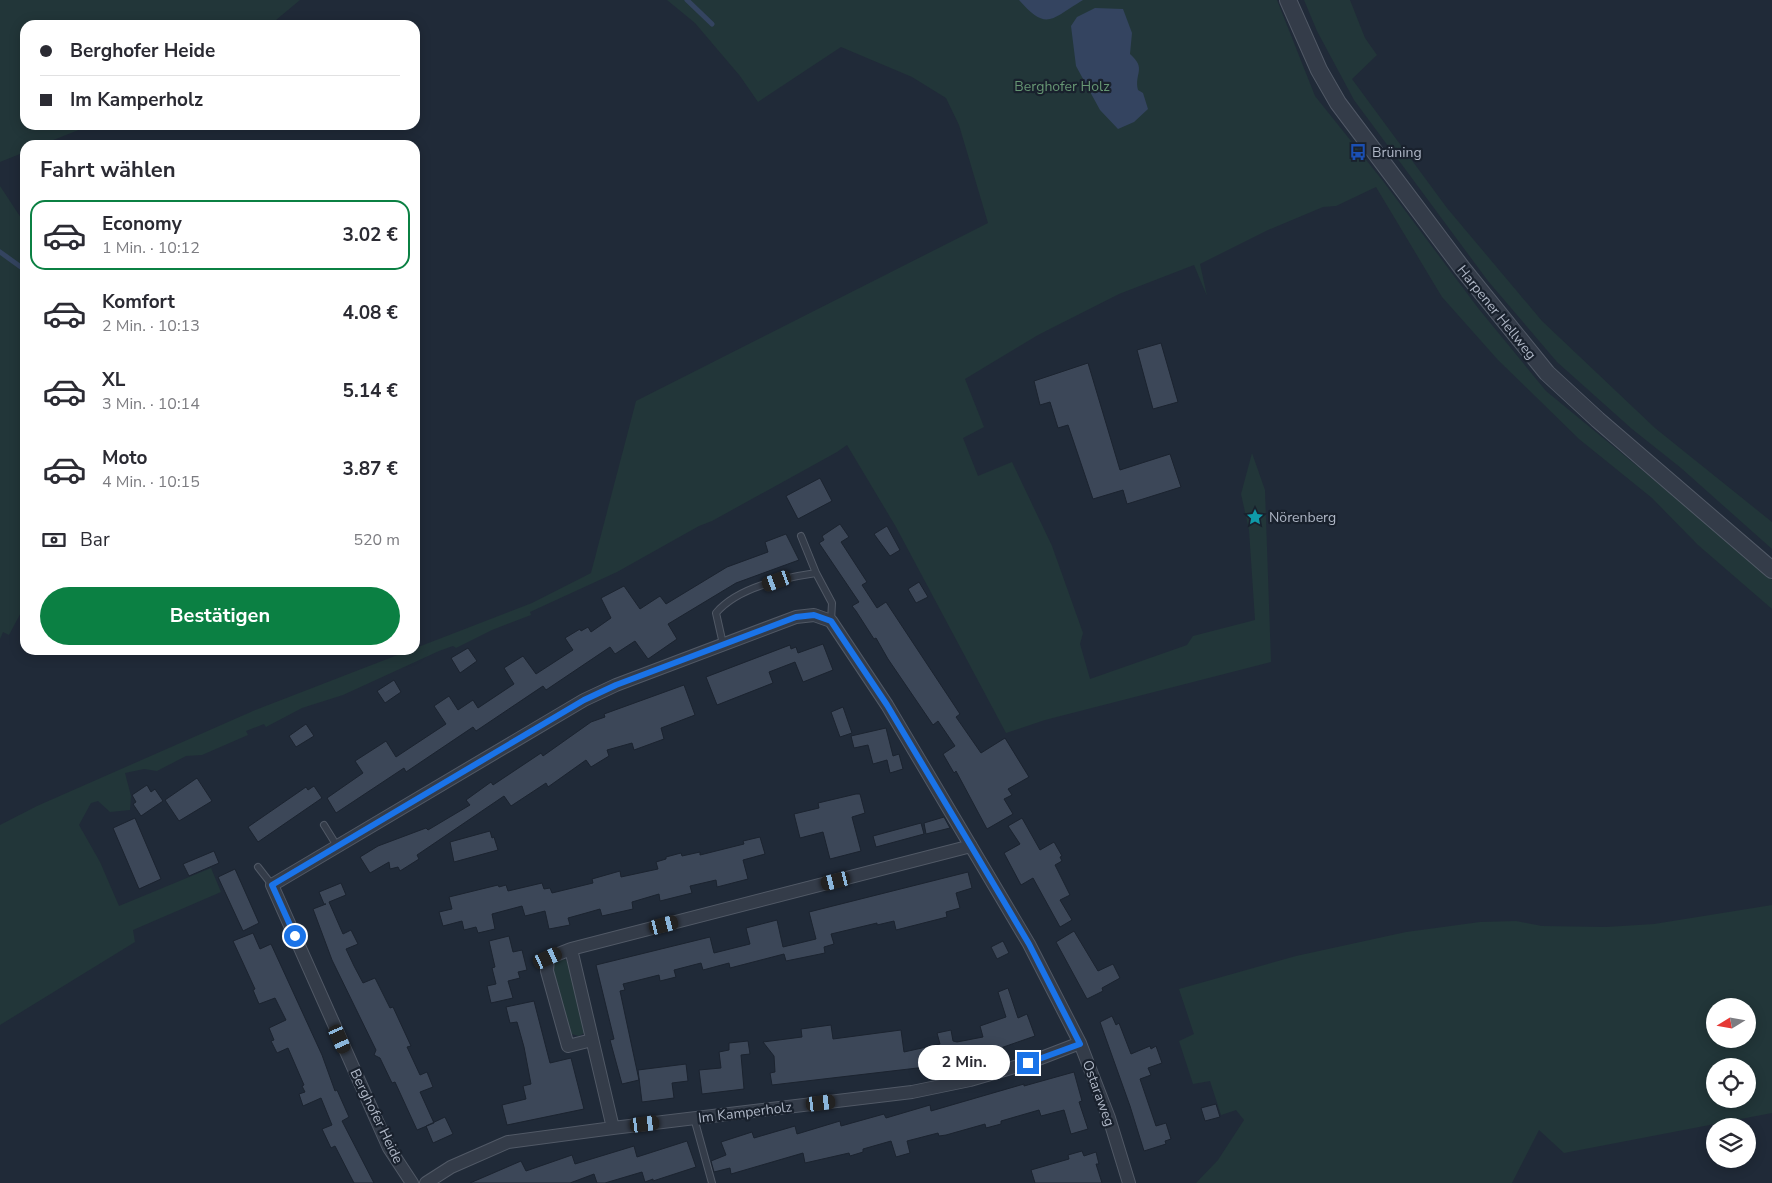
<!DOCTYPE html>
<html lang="de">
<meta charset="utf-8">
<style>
body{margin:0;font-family:"Nunito Sans",sans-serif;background:#f7f7f7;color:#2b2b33;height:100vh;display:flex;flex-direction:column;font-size:19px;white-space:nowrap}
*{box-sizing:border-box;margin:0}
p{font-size:16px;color:#7c7c81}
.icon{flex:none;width:28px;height:28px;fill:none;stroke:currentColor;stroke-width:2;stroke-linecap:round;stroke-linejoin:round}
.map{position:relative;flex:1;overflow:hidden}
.sheet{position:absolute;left:20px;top:140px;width:400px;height:515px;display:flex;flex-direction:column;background:#fff;border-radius:15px;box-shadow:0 2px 12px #0003}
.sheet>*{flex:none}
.hud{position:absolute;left:20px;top:20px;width:400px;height:110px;border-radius:15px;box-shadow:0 2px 12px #0003;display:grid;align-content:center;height:110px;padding:0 20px;background:#fff}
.needle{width:32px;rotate:259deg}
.controls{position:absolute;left:1706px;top:998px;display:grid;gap:10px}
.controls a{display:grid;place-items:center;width:50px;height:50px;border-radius:50%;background:#fff;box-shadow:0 2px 12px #0003;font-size:25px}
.end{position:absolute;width:22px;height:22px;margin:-11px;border:6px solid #1a73e8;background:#fff;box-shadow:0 0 0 2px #fff}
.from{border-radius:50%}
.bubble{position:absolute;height:35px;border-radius:18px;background:#fff;box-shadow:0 2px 12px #0003;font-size:16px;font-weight:700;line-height:35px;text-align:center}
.car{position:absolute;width:15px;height:30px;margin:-15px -8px;border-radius:6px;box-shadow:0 0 4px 1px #0007;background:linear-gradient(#222 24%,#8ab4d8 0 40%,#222 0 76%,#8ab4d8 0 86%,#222 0)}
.hud b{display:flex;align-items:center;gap:18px;height:48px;font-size:19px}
.hud b+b{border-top:1px solid #e1e1e2}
.hud i{width:12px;height:12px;background:#2b2b33}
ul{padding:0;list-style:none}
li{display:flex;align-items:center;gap:15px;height:70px;margin:0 10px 8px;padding:0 10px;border:2px solid transparent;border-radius:15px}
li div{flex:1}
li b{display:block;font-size:19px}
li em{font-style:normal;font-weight:700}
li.current{border-color:#0b8043}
li>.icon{width:45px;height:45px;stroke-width:1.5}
h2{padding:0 20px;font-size:22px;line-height:60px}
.pay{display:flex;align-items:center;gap:12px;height:55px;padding:0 20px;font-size:19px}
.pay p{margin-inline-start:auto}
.button{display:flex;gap:10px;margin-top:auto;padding:10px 20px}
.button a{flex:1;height:58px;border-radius:30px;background:#0b8043;color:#fff;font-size:20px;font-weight:700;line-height:58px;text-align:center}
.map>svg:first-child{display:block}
</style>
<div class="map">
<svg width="1772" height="1183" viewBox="0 0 1772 1183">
<rect width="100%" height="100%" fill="#202a38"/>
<path fill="#223639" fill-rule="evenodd" d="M0 0H300L270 25H25V125H91L41 145H25V152L0 162Z
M667 0H1277L1315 96 1383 181 1478 308 1546 391 1721 535 1772 580V609L1698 545 1652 498 1579 439 1498 360 1442 297 1376 187 1336 206 1323 207 1268 230 1200 264 1207 296 1194 265 1119 294 1038 335 965 379 984 427 963 438 978 476 1012 462 1052 546 1083 633 1080 644 1090 679 1187 645 1193 636 1255 620 1249 530 1241 494 1252 453 1265 490 1271 662 1045 720 1006 733 896 527 847 445 837 452 712 521 699 526 617 572 530 612 531 615 492 630 456 648 453 646 439 651 343 695 302 708 266 727 264 724 246 731 248 735 202 755 186 756 157 771 144 769 125 773 131 796 130 810 110 812 98 801 91 803 79 825 100 862 119 906 211 868 221 892 133 930 135 942 0 1025V825L37 806 253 711 532 603 591 573 636 401 988 223 959 125 946 98 912 77 841 47 758 102 740 76 695 23Z
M1304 0H1350L1365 38 1377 55 1352 79 1447 208 1542 321 1655 428 1772 522V549L1681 468 1632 429 1557 362 1488 281 1354 100 1317 31Z
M0 186 25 224V605L9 635 3 632 0 639Z
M1772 905V1113L1564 1153 1539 1130 1512 1183H1196L1218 1160 1244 1120 1236 1110 1221 1115 1210 1081 1193 1084 1179 1041 1194 1034 1179 989 1296 956 1406 932 1480 922 1516 921 1542 926 1606 927 1654 924ZM1715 1006H1748V1039H1715ZM1715 1066H1748V1099H1715Z
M564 959 569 962 586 1028 584 1033 579 1036 571 1034 566 1027 552 973 553 966 557 961Z"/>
<path fill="#344460" d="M1019 0H1083C1051 19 1047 32 1019 0Z
M1095 8 1123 9 1132 33 1130 54C1147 69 1134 73 1138 90L1143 93 1148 109 1134 122 1118 129 1100 110 1076 66 1071 26 1077 17Z"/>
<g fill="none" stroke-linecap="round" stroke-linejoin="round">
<path stroke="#344460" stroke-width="5" d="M687 0 712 24
M0 252 25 270"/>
</g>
<path fill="#3c4758" stroke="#1b232f" d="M1161 343 1178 402 1153 409 1137 350Z
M1088 363 1120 470 1170 454 1181 487 1127 504 1123 490 1093 499 1068 425 1058 428 1050 402 1040 405 1034 381Z
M820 478 832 501 798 519 786 496Z
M840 524 849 537 841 542 867 582 862 585 877 608 886 602 960 714 956 717 981 753 1005 738 1029 777 1008 789 1012 795 1004 799 1013 814 987 829 956 771 954 773 943 754 955 746 938 721 933 725 888 659 876 638 874 639 856 611 852 606 859 602 819 543 824 540 822 536Z
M887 526 900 550 890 556 874 534Z
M786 534 799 560 736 583 668 624 677 639 648 659 635 641 615 654 610 647 546 690 543 686 476 731 473 727 406 772 404 768 336 813 327 798 363 773 355 761 383 743 386 741 396 757 446 724 434 706 449 696 458 710 473 700 478 708 514 684 504 668 523 656 536 674 573 650 565 638 580 629 581 631 588 627 591 632 611 618 601 598 624 586 640 609 660 596 666 604 727 567 768 552 765 542Z
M919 582 928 597 916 603 908 589Z
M823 644 833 670 803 682 795 662 769 672 773 683 717 705 706 677 790 645 791 649 796 647 798 653Z
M468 648 477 661 460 673 451 658Z
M394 680 401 692 385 703 377 691Z
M684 685 695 715 661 728 664 739 634 750 632 743 607 750 609 756 591 767 586 760 548 787 546 783 511 806 504 796 417 855 419 859 400 871 398 867 390 869 389 862 370 873 360 857 378 846 426 828 428 830 470 805 466 800 491 782 493 785 541 753 543 756 591 722 605 717 604 714Z
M843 707 852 733 840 737 831 712Z
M306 724 314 736 296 747 289 736Z
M886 728 893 756 899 754 903 769 890 773 887 760 873 764 868 745 854 748 851 736Z
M197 778 212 801 179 821 165 800Z
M147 785 151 792 155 789 163 801 141 816 133 804 136 802 132 795Z
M314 786 322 798 258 842 248 827 306 787 308 790Z
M856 794H860L865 813 852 817 861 851 830 859 823 832 800 838 794 814 819 808 818 803Z
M944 817 950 828 926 834 924 823Z
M135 818 161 879 139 889 113 828Z
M1022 818 1040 850 1054 842 1062 856 1060 857 1062 861 1055 865 1070 895 1060 900 1072 920 1060 927 1033 878 1021 885 1004 853 1020 844 1008 826Z
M921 823 924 834 876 847 873 836Z
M490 831 492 838 494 837 498 850 454 862 450 842Z
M760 837 765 854 743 860 748 879 717 887 716 880 690 886 692 893 660 901 659 894 632 902 633 909 602 916 600 909 586 913 568 918 570 925 549 929 545 911 525 916 522 906 492 914 495 929 478 933 476 927 464 930 462 921 443 926 439 912 452 909 449 897 498 885 499 887 506 885 508 891 542 883 544 889 550 888 552 893 593 883 592 879 620 871 621 877 658 869 656 862 666 859V857L681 853 682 856 700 852V855L744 844 743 841Z
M214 851 219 863 189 876 183 864Z
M235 869 259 923 243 931 218 877Z
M968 872 972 888 956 893 960 908 946 912 947 917 896 930 894 921 877 925V923L831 934 834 944 824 947 825 953 786 961 784 954 730 968 729 963 703 970 701 963 674 970 676 977 660 981 659 975 623 984 625 990 620 991 639 1080 622 1084 610 1040 614 1039 596 965 710 937 714 953 750 944 746 928 777 920 783 947 816 939 809 912Z
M341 883 346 895 329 902 343 934 351 930 358 944 346 949 354 966 363 983 375 978 390 1008 393 1007 411 1046 407 1047 420 1075 427 1072 433 1087 420 1092 434 1123 417 1130 395 1082 392 1083 380 1058 374 1055 376 1050 332 960 313 909 326 904H324L319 892Z
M1074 931 1098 971 1113 964 1120 978 1102 988 1103 991 1087 999 1056 942Z
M253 933 260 949 271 944 322 1055 335 1091 337 1090 349 1117 342 1121 374 1183H354L335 1146 331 1148 322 1129 332 1125 321 1098 303 1106 299 1094 305 1092 302 1086 304 1085 288 1048 277 1053 271 1041 274 1040 269 1028 286 1020 275 998 259 1004 253 990 255 989 233 941Z
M509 936 513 952 522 950 527 970 518 972 520 978 508 981 513 998 491 1003 487 986 496 984 492 968 495 967 489 941Z
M1003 941 1009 953 997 959 991 947Z
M1008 988 1018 1018 1027 1014 1035 1036 992 1051 926 1067 772 1085 770 1073 775 1072 774 1056 763 1042 802 1037 801 1029 831 1025 833 1039 901 1030 904 1052 940 1044 937 1033 951 1030 953 1041 957 1042 983 1037 980 1026 1006 1017 998 992Z
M534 1001 550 1063 571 1058 584 1109 507 1125 502 1105 526 1099 523 1086 531 1084 524 1047 517 1022 510 1023 506 1007Z
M1112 1016 1116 1025 1119 1023 1131 1054 1150 1046 1151 1049 1156 1046 1162 1063 1148 1068 1151 1075 1140 1079 1156 1126 1166 1123 1171 1139 1165 1141 1166 1144 1144 1151 1130 1106 1100 1022Z
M748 1041 750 1054 741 1055 744 1089 702 1094 699 1070 721 1068 719 1052 729 1050V1043Z
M686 1064 688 1081 672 1083 674 1098 642 1102 638 1070Z
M1074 1072 1082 1101 1079 1102 1088 1129 1071 1134 1064 1110 1041 1116 1039 1110 1001 1121V1124L986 1128 985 1124 946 1135 939 1136 938 1133 907 1141 910 1153 896 1157 891 1141 863 1149V1152L850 1156 849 1153 805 1163 803 1153 731 1174 730 1168 714 1172 711 1161 726 1155 721 1142 752 1132 754 1138 795 1126 797 1134 840 1121 841 1126 884 1114 886 1118 930 1105 931 1111 1024 1084V1086Z
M1216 1104 1220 1117 1205 1121 1201 1108Z
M445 1117 453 1134 433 1143 426 1126Z
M687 1141 696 1167 653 1181V1179L645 1182 642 1172 605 1183H597L594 1174 570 1183H470L521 1161 526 1171 572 1155 575 1164 634 1146 637 1157Z
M1082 1151 1084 1156 1096 1152 1099 1164H1096L1102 1183H1035L1031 1170 1069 1159 1068 1155Z"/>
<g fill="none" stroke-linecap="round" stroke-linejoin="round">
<g stroke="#515966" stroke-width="8">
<path id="service" d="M801 536 816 573 832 603 831 621
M723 644 716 613C738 587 783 578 816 573
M324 825 337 846
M258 867 272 885
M694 1118 712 1183"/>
</g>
<g stroke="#515966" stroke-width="14">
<path id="minor" d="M971 846 571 949 613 1128 912 1092 970 1080 1028 1063 1080 1043
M571 949 548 958 547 971 568 1046 592 1040
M412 1183 389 1148 272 885 584 700 616 685 796 617 814 615 831 621 887 705 1029 944 1080 1043 1109 1118 1129 1183
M426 1183 451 1167 508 1142 613 1128"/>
</g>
<g stroke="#515966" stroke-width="18">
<path id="tertiary" d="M1288 0 1319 70 1338 103 1462 268 1547 373 1598 420 1772 570"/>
</g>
<use href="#service" stroke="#343c49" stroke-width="6"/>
<use href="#minor" stroke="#343c49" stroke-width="12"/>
<use href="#tertiary" stroke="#343c49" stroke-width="16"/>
</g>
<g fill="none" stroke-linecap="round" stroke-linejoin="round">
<path stroke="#1a73e8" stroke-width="6" d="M295 936 272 885 584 700 616 685 796 617 814 615 831 621 887 705 971 846 1029 944 1080 1044 1028 1063"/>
</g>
<defs>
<g id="bus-bare" transform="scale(1.35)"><path d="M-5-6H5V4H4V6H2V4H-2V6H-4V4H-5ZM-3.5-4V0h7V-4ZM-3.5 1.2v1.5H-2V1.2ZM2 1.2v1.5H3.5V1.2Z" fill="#1a4fb4" stroke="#19212d" stroke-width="2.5" paint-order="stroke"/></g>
<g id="sight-bare" transform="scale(1.35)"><path d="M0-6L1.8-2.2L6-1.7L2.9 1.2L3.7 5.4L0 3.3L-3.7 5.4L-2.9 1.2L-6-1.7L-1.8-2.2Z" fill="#0f9aa8" stroke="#19212d" stroke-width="2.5" paint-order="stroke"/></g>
</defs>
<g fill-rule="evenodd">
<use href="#bus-bare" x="1358" y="152"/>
<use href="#sight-bare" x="1255" y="517"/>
</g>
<g text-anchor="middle" stroke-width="4.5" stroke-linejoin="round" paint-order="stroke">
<g font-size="14" fill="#669673" stroke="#19212d">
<text x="1062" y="91">Berghofer Holz</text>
</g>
<g font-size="14" fill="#aeb6c5" stroke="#19212d" text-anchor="start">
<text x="1372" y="157">Brüning</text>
<text x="1269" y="522">Nörenberg</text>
</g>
<g font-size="14" fill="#aeb6c5" stroke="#19212d">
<text transform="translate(1497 312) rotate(51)" y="5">Harpener Hellweg</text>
<text transform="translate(1099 1093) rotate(70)" y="5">Ostaraweg</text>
<text transform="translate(745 1112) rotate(-7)" y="5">Im Kamperholz</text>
<text transform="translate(377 1116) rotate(64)" y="5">Berghofer Heide</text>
</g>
</g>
</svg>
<div class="controls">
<a><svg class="needle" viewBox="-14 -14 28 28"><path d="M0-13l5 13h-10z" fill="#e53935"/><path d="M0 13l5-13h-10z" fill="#7c7c81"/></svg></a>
<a><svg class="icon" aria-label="locate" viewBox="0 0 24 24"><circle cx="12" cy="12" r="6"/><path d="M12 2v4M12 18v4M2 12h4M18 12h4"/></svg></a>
<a><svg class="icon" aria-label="layers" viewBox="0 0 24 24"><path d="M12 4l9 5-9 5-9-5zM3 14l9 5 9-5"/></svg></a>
</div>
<i class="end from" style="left:295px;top:936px"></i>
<i class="end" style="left:1028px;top:1063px"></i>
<div class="bubble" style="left:918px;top:1045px;width:92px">2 Min.</div>
<i class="car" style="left:777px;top:581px;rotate:250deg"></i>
<i class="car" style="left:836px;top:881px;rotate:256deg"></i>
<i class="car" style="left:664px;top:925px;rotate:76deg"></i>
<i class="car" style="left:548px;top:958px;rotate:65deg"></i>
<i class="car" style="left:340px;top:1039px;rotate:156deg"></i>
<i class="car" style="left:821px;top:1103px;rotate:83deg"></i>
<i class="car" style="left:645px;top:1124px;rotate:83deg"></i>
<div class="hud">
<b><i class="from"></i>Berghofer Heide</b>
<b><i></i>Im Kamperholz</b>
</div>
<section class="sheet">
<h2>Fahrt wählen</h2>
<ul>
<li class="current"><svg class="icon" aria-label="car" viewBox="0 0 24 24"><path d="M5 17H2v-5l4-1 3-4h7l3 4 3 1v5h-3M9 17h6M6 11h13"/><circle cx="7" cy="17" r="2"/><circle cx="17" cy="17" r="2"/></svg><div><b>Economy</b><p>1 Min. · 10:12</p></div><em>3.02 €</em></li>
<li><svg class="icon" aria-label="car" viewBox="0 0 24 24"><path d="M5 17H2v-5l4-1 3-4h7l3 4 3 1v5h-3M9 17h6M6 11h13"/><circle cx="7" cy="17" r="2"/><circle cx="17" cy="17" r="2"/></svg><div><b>Komfort</b><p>2 Min. · 10:13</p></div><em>4.08 €</em></li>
<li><svg class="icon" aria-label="car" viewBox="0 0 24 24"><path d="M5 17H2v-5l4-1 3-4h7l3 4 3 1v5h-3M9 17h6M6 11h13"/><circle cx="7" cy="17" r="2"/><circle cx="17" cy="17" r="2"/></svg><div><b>XL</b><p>3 Min. · 10:14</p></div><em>5.14 €</em></li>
<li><svg class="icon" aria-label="car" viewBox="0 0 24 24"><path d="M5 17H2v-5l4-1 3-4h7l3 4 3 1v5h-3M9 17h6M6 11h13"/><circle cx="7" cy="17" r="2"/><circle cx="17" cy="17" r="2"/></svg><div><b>Moto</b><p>4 Min. · 10:15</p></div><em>3.87 €</em></li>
</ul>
<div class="pay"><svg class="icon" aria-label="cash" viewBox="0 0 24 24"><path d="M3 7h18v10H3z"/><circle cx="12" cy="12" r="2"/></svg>Bar<p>520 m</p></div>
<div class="button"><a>Bestätigen</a></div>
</section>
</div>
